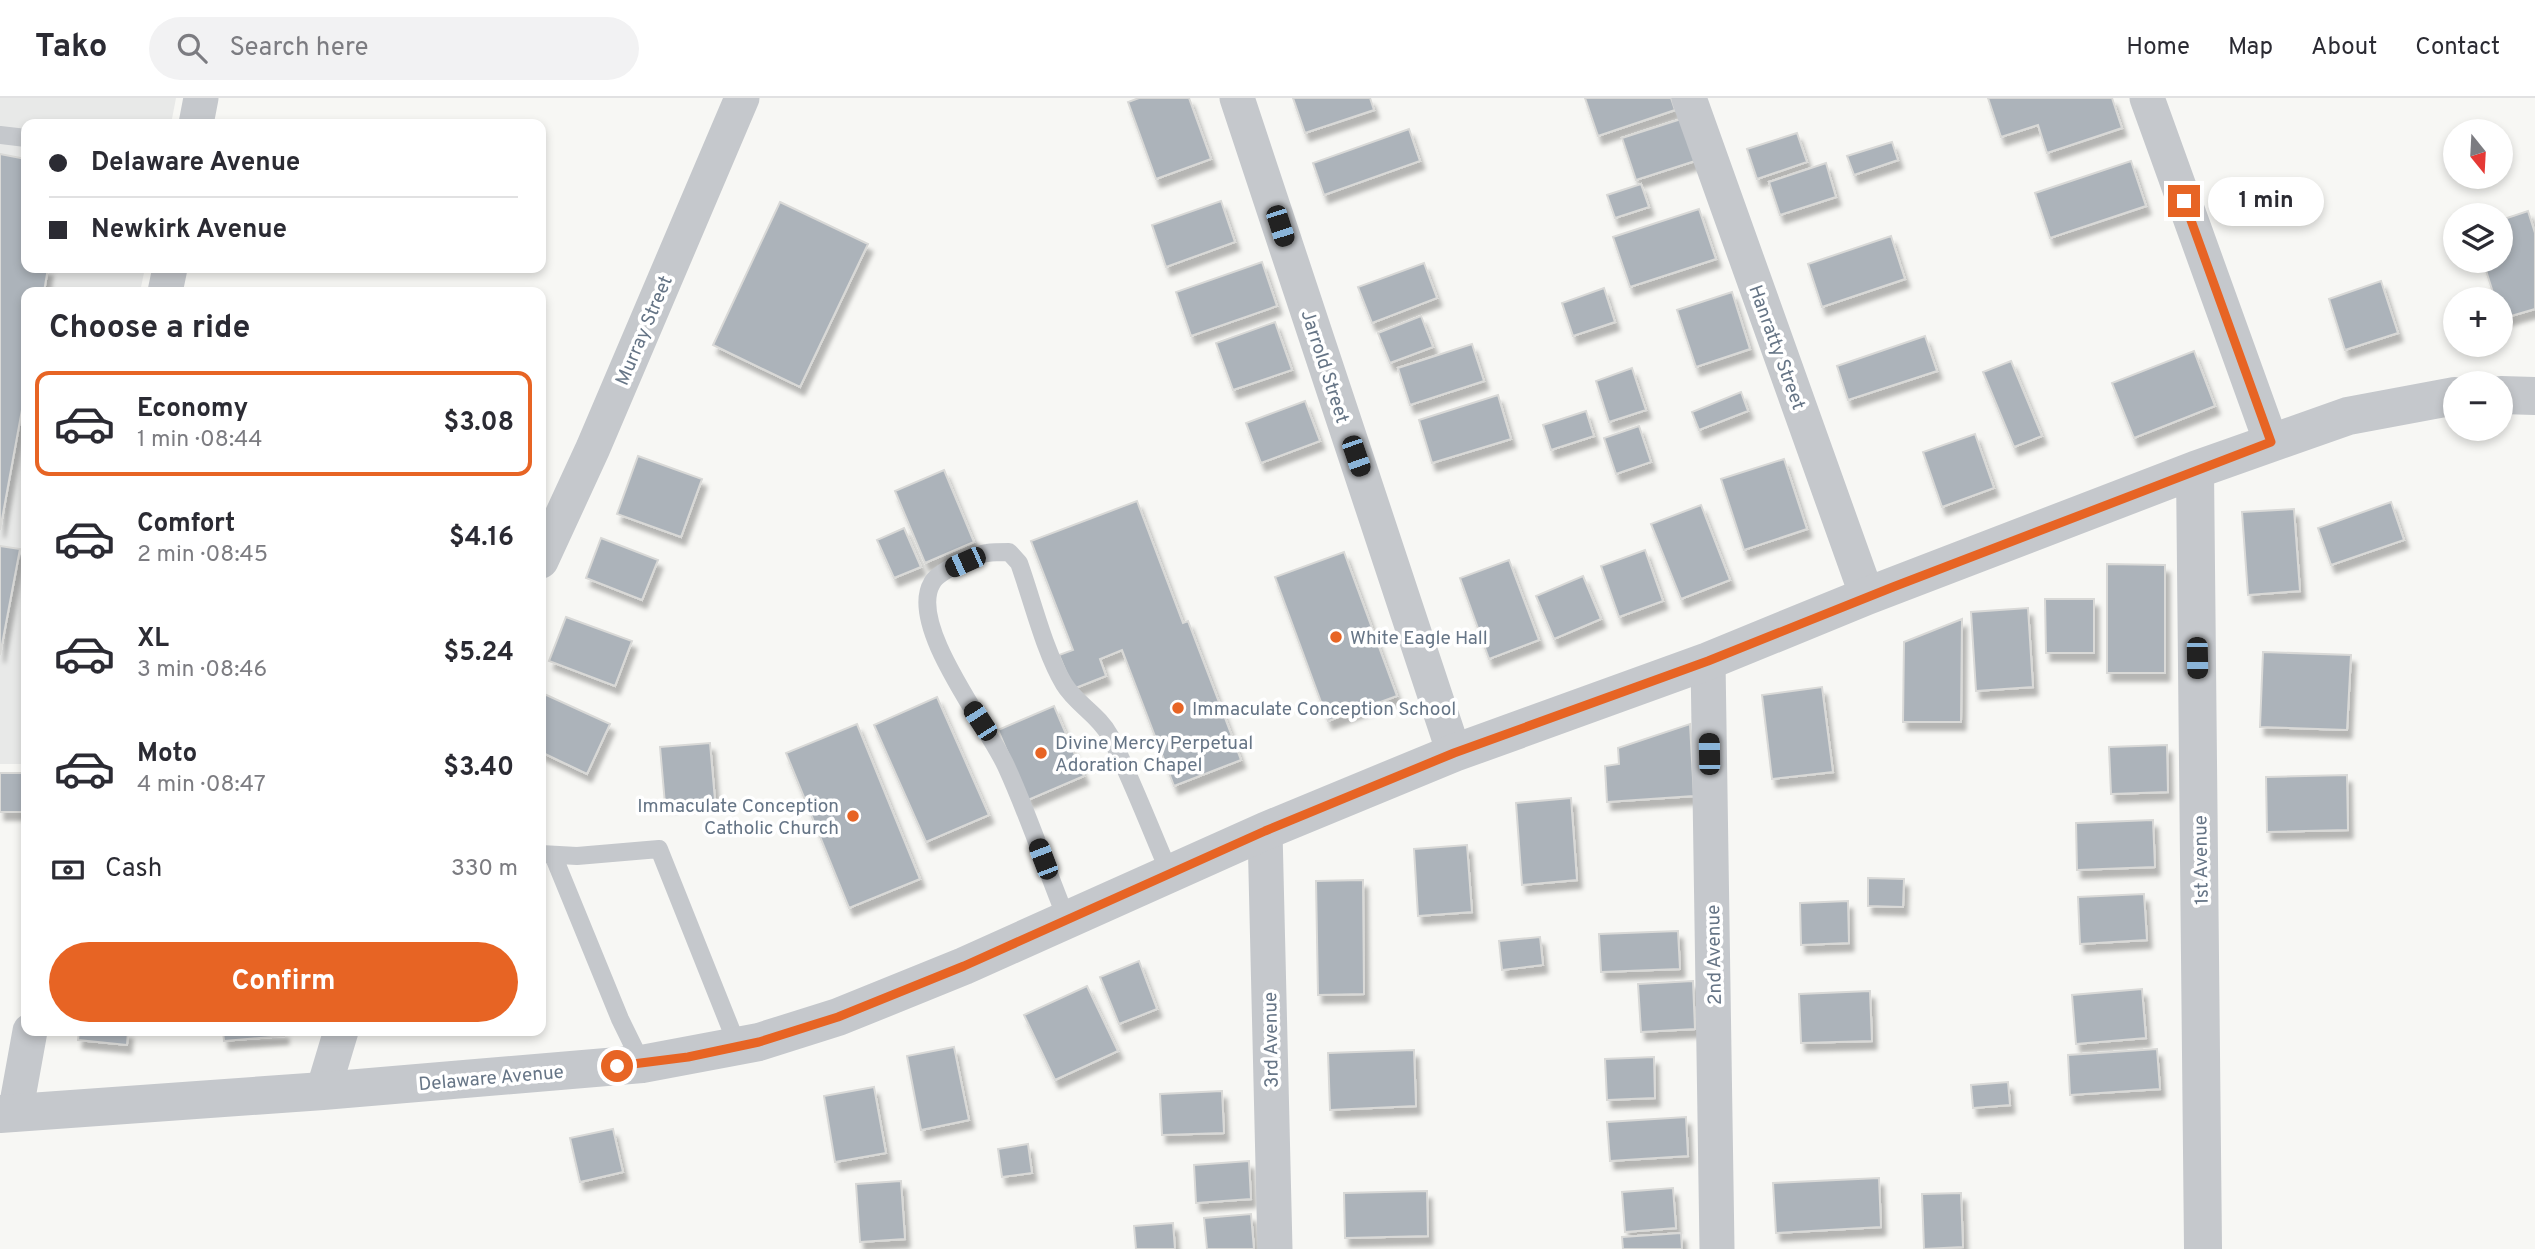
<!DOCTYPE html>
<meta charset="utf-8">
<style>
body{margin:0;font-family:Overpass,sans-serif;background:#f2f2f3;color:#2b2b33;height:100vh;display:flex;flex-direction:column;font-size:26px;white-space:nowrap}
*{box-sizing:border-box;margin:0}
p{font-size:23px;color:#7c7c81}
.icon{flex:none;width:38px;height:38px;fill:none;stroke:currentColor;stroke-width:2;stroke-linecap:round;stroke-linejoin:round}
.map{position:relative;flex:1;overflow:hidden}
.details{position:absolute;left:21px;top:189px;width:525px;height:749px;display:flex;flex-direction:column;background:#fff;border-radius:14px;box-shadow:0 4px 10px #0003}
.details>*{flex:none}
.banner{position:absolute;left:21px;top:21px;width:525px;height:154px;border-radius:14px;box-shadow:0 4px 10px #0003;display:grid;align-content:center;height:154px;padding:0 28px;background:#fff}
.needle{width:46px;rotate:162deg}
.buttons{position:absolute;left:2443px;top:21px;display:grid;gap:14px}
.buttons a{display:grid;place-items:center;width:70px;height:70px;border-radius:50%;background:#fff;box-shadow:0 4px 10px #0003;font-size:35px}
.end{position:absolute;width:32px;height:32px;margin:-16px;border:9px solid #e76424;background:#fff;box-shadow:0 0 0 4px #fff}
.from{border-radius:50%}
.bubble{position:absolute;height:49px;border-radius:24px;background:#fff;box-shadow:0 4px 10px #0003;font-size:23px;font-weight:700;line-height:49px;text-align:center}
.car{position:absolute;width:21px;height:42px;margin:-21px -10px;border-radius:9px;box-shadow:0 0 5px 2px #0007;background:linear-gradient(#222 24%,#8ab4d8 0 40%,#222 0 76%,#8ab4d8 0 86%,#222 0)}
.banner b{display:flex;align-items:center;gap:24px;height:66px;font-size:26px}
.banner b+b{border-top:2px solid #e1e1e2}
.banner i{width:18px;height:18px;background:#2b2b33}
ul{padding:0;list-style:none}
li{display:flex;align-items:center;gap:21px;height:105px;margin:0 14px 10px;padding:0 14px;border:4px solid transparent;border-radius:14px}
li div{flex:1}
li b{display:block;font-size:26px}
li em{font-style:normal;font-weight:700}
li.on{border-color:#e76424}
li>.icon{width:63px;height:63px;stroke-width:1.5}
h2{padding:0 28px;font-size:32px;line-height:84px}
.pay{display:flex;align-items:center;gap:18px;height:77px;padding:0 28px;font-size:26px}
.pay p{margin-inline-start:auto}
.action{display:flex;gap:14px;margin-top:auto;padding:14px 28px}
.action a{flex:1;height:80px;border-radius:42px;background:#e76424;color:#fff;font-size:28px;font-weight:700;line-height:80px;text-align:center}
header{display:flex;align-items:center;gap:42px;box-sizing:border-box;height:98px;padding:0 35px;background:#fff;border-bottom:2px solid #e1e1e2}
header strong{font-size:33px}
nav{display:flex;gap:38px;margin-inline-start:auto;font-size:24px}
.search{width:490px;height:63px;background:#f2f2f3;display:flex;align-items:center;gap:18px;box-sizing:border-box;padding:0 24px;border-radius:38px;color:#7c7c81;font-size:26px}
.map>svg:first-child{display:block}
</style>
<header>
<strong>Tako</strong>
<div class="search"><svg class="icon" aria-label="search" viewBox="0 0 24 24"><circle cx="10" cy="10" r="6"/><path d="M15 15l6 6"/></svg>Search here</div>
<nav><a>Home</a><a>Map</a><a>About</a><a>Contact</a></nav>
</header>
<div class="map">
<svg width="2535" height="1151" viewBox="0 0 2535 1151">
<defs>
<filter id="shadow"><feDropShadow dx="4.5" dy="8" stdDeviation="2" flood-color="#0004"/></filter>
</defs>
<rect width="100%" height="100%" fill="#f7f7f4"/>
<path fill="#e8e9e8" d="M0 0H176L171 26H26V170H145L140 194H26V666H0Z"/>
<path fill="#acb3ba" stroke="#d9d9d7" stroke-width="2" filter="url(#shadow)" d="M1139 0H1189L1211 61 1156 81 1128 4Z
M1293 0H1370L1374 12 1305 35Z
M1585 0H1671L1675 12 1598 38Z
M1988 0H2112L2122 30 2047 55 2038 27 2001 39Z
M1681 21 1695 63 1636 82 1622 40Z
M1409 31 1420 63 1324 97 1313 65Z
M1797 35 1807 64 1757 81 1747 51Z
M1892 44 1898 62 1854 77 1847 58Z
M0 56 26 61V170H48L44 194H26V290L0 432Z
M2131 63 2146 108 2050 140 2035 95Z
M1826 65 1836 99 1780 117 1769 84Z
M1641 86 1649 109 1615 120 1607 97Z
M1221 103 1235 144 1166 169 1152 127Z
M780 104 868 146 800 289 713 247Z
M1699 111 1716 161 1630 189 1613 139Z
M2528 113 2535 135V211L2501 221V201H2495L2483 163H2501V122Z
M1891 138 1905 181 1822 209 1808 166Z
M1262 164 1277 208 1191 238 1176 194Z
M1424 165 1437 200 1372 225 1358 189Z
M2381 183 2398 235 2345 252 2329 201Z
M1604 190 1615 224 1573 238 1562 205Z
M1732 194 1750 251 1696 269 1677 212Z
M1421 218 1433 249 1390 265 1378 235Z
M1275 224 1292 272 1233 292 1216 245Z
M1925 238 1937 273 1848 302 1837 268Z
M1472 246 1484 283 1410 307 1398 270Z
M2194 253 2215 308 2134 340 2112 285Z
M2011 263 2042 338 2014 349 1983 274Z
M1632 270 1646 312 1609 324 1596 283Z
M1741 294 1748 313 1699 332 1692 314Z
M1498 297 1511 341 1432 365 1419 322Z
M1305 303 1320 343 1261 365 1246 325Z
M1586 313 1594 338 1551 352 1543 327Z
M1639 328 1651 364 1616 376 1604 340Z
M1975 336 1994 390 1942 409 1923 354Z
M638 358 702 381 681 439 617 416Z
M1784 361 1807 431 1744 452 1721 381Z
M944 372 974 444 925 465 895 393Z
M1137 403 1183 525 1188 523 1241 662 1174 688 1122 552 1100 561 1106 578 1073 591 1059 557 1073 552 1031 443Z
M2391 404 2404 442 2331 467 2318 430Z
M1701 407 1730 482 1681 501 1651 426Z
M2294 411 2300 493 2248 497 2242 414Z
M904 430 921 469 894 480 877 442Z
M601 440 658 462 642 502 586 480Z
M0 448 20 451 0 557Z
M1645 452 1663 503 1619 519 1601 468Z
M1344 454 1397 598 1328 623 1275 479Z
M1509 462 1539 542 1489 561 1460 480Z
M2107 466 2165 467V575H2107Z
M1583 478 1601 521 1554 541 1536 498Z
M2045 501H2094V555H2046Z
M2028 510 2033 589 1976 593 1971 514Z
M566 519 632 543 615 588 549 563Z
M1962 521 1961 624H1903L1904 544Z
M2263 554 2351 557 2347 632 2260 629Z
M1822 589 1833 674 1772 681 1762 597Z
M542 595 610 626 587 676 541 654Z
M937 599 989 717 926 744 874 627Z
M1054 608 1084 678 1028 702 998 632Z
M857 626 920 781 849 810 786 655Z
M1690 626 1694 698 1607 704 1605 668 1619 666 1618 650Z
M710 645 715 702 665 706 660 649Z
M2167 647 2168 694 2111 696 2109 649Z
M0 675H26V714H0Z
M2347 677 2348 732 2267 734 2266 679Z
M1571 700 1577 782 1522 787 1516 705Z
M2153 722 2155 769 2077 772 2076 725Z
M1467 747 1472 814 1418 818 1414 751Z
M1868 780 1904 781 1903 809 1868 808Z
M1363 782 1364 896 1318 897 1316 783Z
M2144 796 2147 842 2080 846 2078 799Z
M1848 803 1849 845 1801 847 1800 805Z
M1678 833 1680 871 1601 874 1599 836Z
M1540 839 1543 867 1502 872 1499 843Z
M1139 863 1157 911 1119 926 1100 879Z
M1693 883 1695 931 1641 934 1638 886Z
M1087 888 1118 953 1055 982 1024 917Z
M2142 891 2146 940 2076 946 2072 897Z
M1870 893 1872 943 1801 945 1799 896Z
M79 933H128L127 947 78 942Z
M223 933H284V938L224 943Z
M954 949 969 1022 921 1032 907 958Z
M2157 951 2160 991 2070 997 2068 957Z
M1414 952 1416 1008 1330 1012 1328 955Z
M1654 959 1655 1000 1607 1002 1605 961Z
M2008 984 2010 1007 1973 1010 1971 987Z
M874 989 886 1055 835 1064 824 998Z
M1222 993 1224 1035 1162 1037 1160 996Z
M1686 1019 1688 1058 1610 1063 1607 1024Z
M613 1031 623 1074 580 1084 570 1040Z
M1028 1046 1032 1075 1002 1079 998 1051Z
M1249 1063 1251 1101 1196 1105 1194 1067Z
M1879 1080 1881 1129 1776 1135 1773 1085Z
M901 1083 905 1141 860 1144 856 1086Z
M1673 1090 1676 1130 1625 1134 1622 1094Z
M1427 1093 1428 1138 1345 1140 1344 1095Z
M1961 1095 1963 1149 1924 1151 1922 1096Z
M1251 1116 1254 1151H1207L1204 1120Z
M1173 1125 1175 1151H1136L1134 1128Z
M1681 1135 1682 1151H1623L1622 1139Z"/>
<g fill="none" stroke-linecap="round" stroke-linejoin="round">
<path stroke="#c5c8cc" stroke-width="18" d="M0 37 26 40
M541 756 577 758 659 751 738 949
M553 757 620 921 642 966
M1067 822C1046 771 1029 718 1006 668 988 628 907 527 932 485 937 474 976 456 987 455 994 454 1002 454 1009 454L1019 465C1032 501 1045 555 1064 586 1076 606 1099 617 1110 638 1132 682 1150 730 1170 776"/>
<path stroke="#c5c8cc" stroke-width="35" d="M1237 0 1454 655
M1689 0 1867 498
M2147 0 2271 344
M196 26 201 0
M165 194 170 170
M541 463 593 350 742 0
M1708 563 1717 1151
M1265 733 1275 1151
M323 993 341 933
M15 1016 30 933"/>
<path stroke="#c5c8cc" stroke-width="38" d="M2501 297 2535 298
M2195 372 2203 1151
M0 1016 323 993 642 966 759 944 838 919 964 868 1265 733 1454 655 1708 563 1867 498 2195 372 2348 318 2455 298"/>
</g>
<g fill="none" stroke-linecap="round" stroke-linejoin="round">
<path stroke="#e76424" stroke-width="9" d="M617 968 688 959 759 944 838 919 964 868 1265 733 1454 655 1708 563 1893 489 2271 344 2184 103"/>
</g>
<g fill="#e76424" stroke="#fff" stroke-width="2.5">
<circle cx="1336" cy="539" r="7"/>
<circle cx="1178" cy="610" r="7"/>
<circle cx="1041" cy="655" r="7"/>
<circle cx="853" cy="718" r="7"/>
</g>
<g text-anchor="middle" stroke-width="7" stroke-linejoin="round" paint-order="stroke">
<g font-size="19" fill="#667586" stroke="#fff">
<text transform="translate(643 232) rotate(-67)" y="7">Murray Street</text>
<text transform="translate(1778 249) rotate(70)" y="7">Hanratty Street</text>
<text transform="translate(1326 268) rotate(72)" y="7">Jarrold Street</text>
<text transform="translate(2200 762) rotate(-91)" y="7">1st Avenue</text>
<text transform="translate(1713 857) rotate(-91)" y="7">2nd Avenue</text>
<text transform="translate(1270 942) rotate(-91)" y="7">3rd Avenue</text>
<text transform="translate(491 979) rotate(-5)" y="7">Delaware Avenue</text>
</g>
<g font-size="19" fill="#667586" stroke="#fff" text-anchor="start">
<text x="1350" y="546">White Eagle Hall</text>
<text x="1192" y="617">Immaculate Conception School</text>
<text x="1055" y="651">Divine Mercy Perpetual<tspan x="1055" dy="22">Adoration Chapel</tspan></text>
<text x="839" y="714" text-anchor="end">Immaculate Conception<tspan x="839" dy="22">Catholic Church</tspan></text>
</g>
</g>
</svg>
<div class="buttons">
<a><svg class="needle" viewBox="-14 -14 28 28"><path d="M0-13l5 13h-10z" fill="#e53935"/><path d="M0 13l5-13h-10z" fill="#7c7c81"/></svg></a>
<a><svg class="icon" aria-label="layers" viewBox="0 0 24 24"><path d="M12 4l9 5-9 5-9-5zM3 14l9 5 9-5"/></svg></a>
<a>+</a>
<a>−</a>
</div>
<i class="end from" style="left:617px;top:968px"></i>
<i class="end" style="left:2184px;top:103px"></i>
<div class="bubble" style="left:2208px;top:79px;width:116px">1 min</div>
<i class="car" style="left:1280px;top:128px;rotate:162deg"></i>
<i class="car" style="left:1356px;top:358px;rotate:161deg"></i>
<i class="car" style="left:965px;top:464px;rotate:246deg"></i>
<i class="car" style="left:2197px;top:560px;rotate:179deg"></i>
<i class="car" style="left:980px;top:623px;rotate:327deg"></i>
<i class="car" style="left:1709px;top:656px;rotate:359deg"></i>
<i class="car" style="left:1043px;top:761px;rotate:339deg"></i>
<div class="banner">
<b><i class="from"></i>Delaware Avenue</b>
<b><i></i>Newkirk Avenue</b>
</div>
<section class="details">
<h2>Choose a ride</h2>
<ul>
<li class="on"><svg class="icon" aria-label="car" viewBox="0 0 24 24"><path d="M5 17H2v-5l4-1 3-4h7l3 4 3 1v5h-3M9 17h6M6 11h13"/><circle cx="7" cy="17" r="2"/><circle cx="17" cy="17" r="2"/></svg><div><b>Economy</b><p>1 min · 08:44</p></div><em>$3.08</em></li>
<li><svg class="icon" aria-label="car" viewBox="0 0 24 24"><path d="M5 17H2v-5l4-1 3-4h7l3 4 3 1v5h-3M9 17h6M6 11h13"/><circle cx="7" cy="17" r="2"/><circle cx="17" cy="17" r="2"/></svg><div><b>Comfort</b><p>2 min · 08:45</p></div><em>$4.16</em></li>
<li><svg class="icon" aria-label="car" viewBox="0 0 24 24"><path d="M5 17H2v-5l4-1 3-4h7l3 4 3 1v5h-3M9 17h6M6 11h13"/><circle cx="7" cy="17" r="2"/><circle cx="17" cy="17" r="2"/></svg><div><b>XL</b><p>3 min · 08:46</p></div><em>$5.24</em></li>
<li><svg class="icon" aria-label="car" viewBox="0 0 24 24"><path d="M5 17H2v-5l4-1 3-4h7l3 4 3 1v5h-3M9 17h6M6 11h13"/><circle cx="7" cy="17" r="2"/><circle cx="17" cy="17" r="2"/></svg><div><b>Moto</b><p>4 min · 08:47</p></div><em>$3.40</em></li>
</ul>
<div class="pay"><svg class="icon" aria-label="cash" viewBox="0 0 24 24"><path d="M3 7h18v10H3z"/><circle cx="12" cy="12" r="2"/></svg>Cash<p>330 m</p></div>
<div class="action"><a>Confirm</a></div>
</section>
</div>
